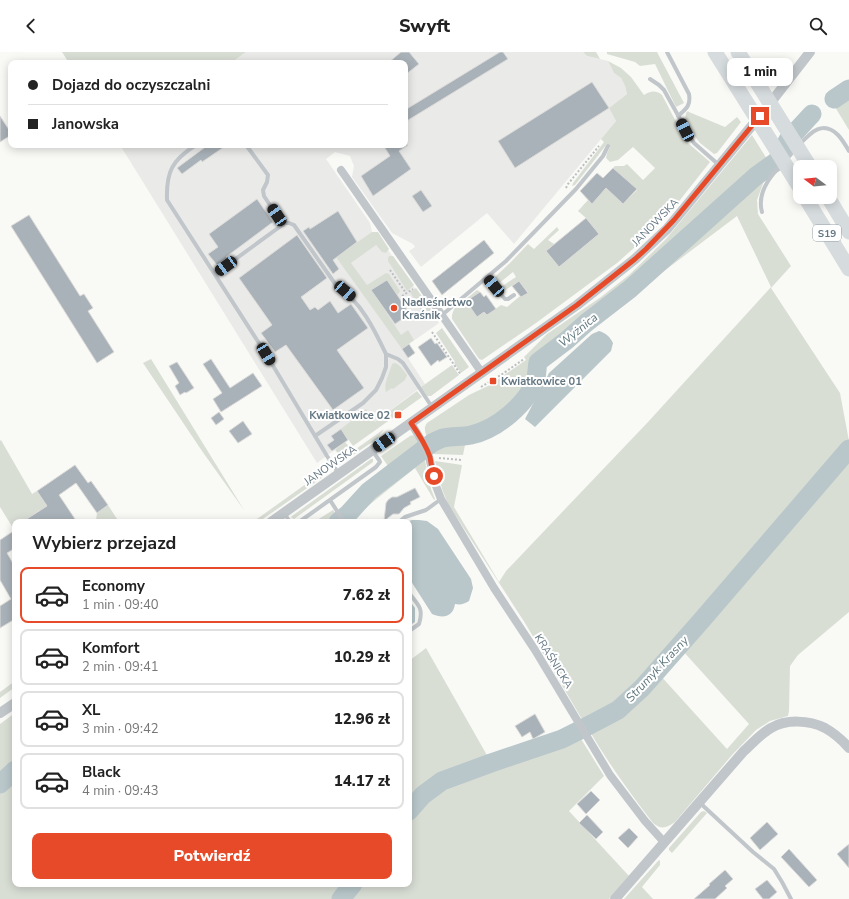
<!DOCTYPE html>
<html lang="pl">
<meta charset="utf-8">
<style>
body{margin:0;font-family:"Nunito Sans",sans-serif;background:#f6f6f6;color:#222;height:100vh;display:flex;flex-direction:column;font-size:15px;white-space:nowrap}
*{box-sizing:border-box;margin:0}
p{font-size:13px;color:#767676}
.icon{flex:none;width:22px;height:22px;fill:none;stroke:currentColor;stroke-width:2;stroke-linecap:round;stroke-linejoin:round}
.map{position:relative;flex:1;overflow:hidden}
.details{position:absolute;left:12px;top:467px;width:400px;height:368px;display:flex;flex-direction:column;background:#fff;border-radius:8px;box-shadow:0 2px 10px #0003}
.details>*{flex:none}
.banner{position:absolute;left:8px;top:8px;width:400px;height:88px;border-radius:8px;box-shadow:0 2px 10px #0003;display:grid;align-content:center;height:88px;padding:0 20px;background:#fff}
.needle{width:26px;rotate:286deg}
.controls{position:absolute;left:793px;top:108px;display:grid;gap:8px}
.controls a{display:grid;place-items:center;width:44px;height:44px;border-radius:8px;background:#fff;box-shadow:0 2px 10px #0003;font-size:20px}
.end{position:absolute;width:18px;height:18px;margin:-9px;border:5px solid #e74a28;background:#fff;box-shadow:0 0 0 2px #fff}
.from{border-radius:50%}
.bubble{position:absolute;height:28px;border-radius:8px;background:#fff;box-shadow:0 2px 10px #0003;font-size:13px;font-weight:800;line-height:28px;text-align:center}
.car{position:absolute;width:12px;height:24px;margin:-12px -6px;border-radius:5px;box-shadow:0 0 3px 1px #0007;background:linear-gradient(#222 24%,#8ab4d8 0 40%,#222 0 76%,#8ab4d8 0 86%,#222 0)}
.banner b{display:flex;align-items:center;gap:14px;height:38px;font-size:15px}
.banner b+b{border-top:1px solid #e0e0e0}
.banner i{width:10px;height:10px;background:#222}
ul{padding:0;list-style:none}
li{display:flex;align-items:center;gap:12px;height:56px;margin:0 8px 6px;padding:0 12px;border:2px solid #e0e0e0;border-radius:8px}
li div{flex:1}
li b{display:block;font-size:15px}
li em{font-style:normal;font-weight:800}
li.current{border-color:#e74a28}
li>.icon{width:36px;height:36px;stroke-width:1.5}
h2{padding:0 20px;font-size:18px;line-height:48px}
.cta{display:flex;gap:8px;margin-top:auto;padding:8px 20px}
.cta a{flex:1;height:46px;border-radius:8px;background:#e74a28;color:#fff;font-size:16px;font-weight:800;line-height:46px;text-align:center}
header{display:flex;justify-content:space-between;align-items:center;height:52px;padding:0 20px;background:#fff;font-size:18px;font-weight:800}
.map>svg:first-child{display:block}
</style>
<header><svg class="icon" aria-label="back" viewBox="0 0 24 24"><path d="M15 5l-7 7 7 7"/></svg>Swyft<svg class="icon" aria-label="search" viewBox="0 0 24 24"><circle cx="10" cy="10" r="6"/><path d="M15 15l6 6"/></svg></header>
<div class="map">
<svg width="849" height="847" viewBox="0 0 849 847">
<rect width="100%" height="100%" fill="#f9f9f6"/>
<path fill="#eaeae9" d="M246 0H583L587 4 608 9 614 21 621 26 625 34 627 42 609 56 616 69 514 192 487 161 421 215 409 199 415 195 413 192 392 181 352 125 354 114 350 104 335 100 326 107 370 171 372 180 382 196 388 198 439 271 402 297 425 332 375 370 348 388 317 411 120 93H405V11H231Z"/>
<path fill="#d9ded5" d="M62 0H246L231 11H69Z
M583 0H596L600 7 587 4Z
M607 0H657L684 51 676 55 655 12 640 14 635 10 607 2Z
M608 9 621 16 631 25 644 43C650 39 656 38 662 43L683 83 688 91 710 110 680 148 653 179 617 211 536 271 482 308 479 307 452 267V263L454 257 477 238 480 240 466 249 477 265 484 260 487 263 501 253 507 255 520 244 521 245 528 240 519 229 504 239 501 235 516 225 513 220 498 232 495 227 496 224 510 211 528 192 534 197 557 175 559 178 548 188 554 192 546 199 559 215 599 182 586 166 578 159 588 148 591 151 606 136 623 152 637 138 613 116 615 114H624L627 112 643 128 655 116 633 95 618 108 610 110 606 106 607 101 610 95 607 92 575 133 572 134 573 131 604 90 601 87 616 69 609 56 627 42 625 34 621 26 614 21Z
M849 39V78L832 50Z
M688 59 689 60 725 75 737 65 741 70 717 101 714 102 700 91 689 76 685 68 686 61Z
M752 83 770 112 754 123 629 236 584 270 566 287 536 310C536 315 536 321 534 326 527 352 497 375 472 382 463 384 453 383 444 385 439 386 434 388 429 390 427 384 422 377 427 371L469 343 490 333 526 308 524 305 547 282 601 245 629 223 666 187Z
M769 118 771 120 764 129 757 148 758 162 791 214 771 236 840 341 849 389V395L761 497 641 635 617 657 586 674 525 571 448 452 442 437 435 409 462 413 454 455 499 530 506 519 648 370 771 235 737 164 615 256 548 309 536 333 540 312 633 237Z
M372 180H378L389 197 386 201 382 200 376 193 351 211 367 233 386 221 389 222 400 239 399 241 397 243 387 228 372 239 401 283 408 278 414 288 402 297 336 205Z
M389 204H393L414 233 407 239 388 209V206Z
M416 236 433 260 426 262 422 260 410 240Z
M442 276 469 315 461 321 454 311 455 310 436 281Z
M151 307 244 458 202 399 143 311Z
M394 311C400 312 403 318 407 323L405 328 393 337 392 336 386 340C383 332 390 320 392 312Z
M452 313 459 323 431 344H427L421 335Z
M417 339 422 345 353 394 341 377 366 357 375 370Z
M384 377 377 387 347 407H342Z
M413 383 418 388 422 397 369 438 344 463 341 459 362 435 388 414 381 404 410 384Z
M1 388 32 442 37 439 57 470H48L40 458 22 470H15V475L13 476 0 455V389Z
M466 388 463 403 434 402 431 394 447 389Z
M345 390 350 396 341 402H339L335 398Z
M423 399 431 437 435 447 434 448 415 416 348 470 345 466 370 439Z
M849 406V560L798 603 790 614 789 659 788 664 770 669 756 678 732 703 675 770C666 776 662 778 653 771 630 741 608 711 589 678L619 661 647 636 659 622 727 697 749 672 682 598 762 504Z
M371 407H373V410L294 467 291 465 292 464Z
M324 419 323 425 260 469 257 467Z
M108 453 119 470H97L96 468 97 461Z
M333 458 339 467 335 470H314Z
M426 596 488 705 442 725 424 734 409 751V609Z
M15 629V635L0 646V640Z
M15 661V713L0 727V672Z
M578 682 604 724 569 759 629 824 609 847H349L348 846 359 832H409V767L426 745 446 734 494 717 492 713 563 689Z
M15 721V832H347L342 839 332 847H0V736Z
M704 759 707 761 672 801 669 798V796L701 760Z
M659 808 660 809V813L642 835 653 847H624L658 809Z"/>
<path fill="#b9c7ca" d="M599 279C606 281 610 285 613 291L611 299 535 375 525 367 536 346 549 321 592 282Z
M412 468H419L427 469 438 477 471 527 473 536 469 549C464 552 461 553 455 552 453 565 443 567 432 562L409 526V470H406Z
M409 548 415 556V570L409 574Z"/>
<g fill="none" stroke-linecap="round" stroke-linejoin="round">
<path stroke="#b9c7ca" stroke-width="19" d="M834 47 849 37
M338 470 348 462 369 439 432 391C436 389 440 387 443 386 452 384 462 385 471 383 497 377 528 352 536 326 537 321 537 315 538 310L567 288 586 271 630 237 756 124 777 109 788 88 812 62
M0 732 15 718
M409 759 423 743 442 729 491 711 562 687 582 677 618 658 642 636 701 569 849 397
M341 847 353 832"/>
</g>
<path fill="#a9b2b8" stroke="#dbdad8" d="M401 0H409L419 12 405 23V11H388Z
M500 0H503L508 7 405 70V58Z
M592 30 609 56 515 116 498 89Z
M0 64 11 81V83L0 90Z
M208 93H227L202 110 201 108 182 122 177 116Z
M383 93H408L399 99 411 117 373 144 361 124 390 104Z
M613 116 637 137 623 152 606 136 592 152 580 139 597 121 603 126Z
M421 138 432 154 423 160 412 144Z
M257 147 273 170 226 205 227 206 217 213 208 202 218 195 209 182Z
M338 159 357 190 333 208 339 217 333 222 303 179 309 175 310 177Z
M29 163 80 244 84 242 93 256 88 259 114 300 97 311 11 174Z
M586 166 599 182 559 215 546 199Z
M297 183 327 226 301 245 310 258 315 255 318 258 330 249 338 261 351 252 368 276 337 298 364 336 333 358 286 293 275 300 261 281 272 273 239 226Z
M484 188 494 201 442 243 432 229Z
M387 228 410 262 395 272 371 238Z
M519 229 528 241 521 245 512 234Z
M480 240 484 245 486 243 496 257 487 263 484 260 477 265 466 249Z
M431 286 435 292 437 291 447 305 439 310 438 308 431 314 418 295Z
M409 292 415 301 408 306 402 297Z
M211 307 230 336 253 321 262 334 221 360 213 347 222 341 203 312Z
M177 310 194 336 186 341 185 340 180 343 175 334 179 331 169 314Z
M219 360 224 367 216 373 211 366Z
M243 369 252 382 238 391 229 379Z
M341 377 348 388 332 399 327 393 334 388 331 384Z
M75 413 88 431 91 429 108 453 97 461 76 431 59 443 77 470H22L47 454 37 439Z
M415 436 420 445 410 450 411 452 404 456 399 462H393L384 469 386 451 388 448 392 445H397Z
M15 478V496L7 501 15 515V567L0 576V554L11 547 0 528V488Z
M535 662 545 680 533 687 530 680 522 685 515 674Z
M591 739 600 748 586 762 577 752Z
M587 763 603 780 596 787 579 771Z
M767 770 778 782 760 798 750 786Z
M629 776 638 785 628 796 618 786Z
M849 792V816L837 802Z
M789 797 817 828 809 835 781 805Z
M725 818 733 827 725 834 727 836 715 847H694L710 833 709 832Z
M767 828 777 840 769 847H763L755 837Z"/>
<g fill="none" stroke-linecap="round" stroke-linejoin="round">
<path stroke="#bbbfc1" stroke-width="2" stroke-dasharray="2 2" stroke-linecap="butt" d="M566 136 568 132 599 94
M390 218 406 241
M402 244 413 237
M432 280 461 323
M481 335 501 323 524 307
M439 406 462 408"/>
<path stroke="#c1c6ca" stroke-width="4" d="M667 0 689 42C691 54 686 57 678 64
M650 27 659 33 664 38 690 85 694 91 719 113
M800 92C811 80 823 68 838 83 842 87 846 94 849 99
M196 93C172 108 166 120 167 148L266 302 327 404 339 422
M246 93 268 123 267 130 263 138 264 144 283 173
M762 160C755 135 780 114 796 97
M215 222 285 171H289L294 173 338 236C360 247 376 281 386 302L398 307 403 311 432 355
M486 226 505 247H508L514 243
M442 263 506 209 576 137 603 104 608 94
M315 384 363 351 376 338 382 326 386 315V302
M330 448 344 470
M284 461 290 470
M299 470 376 415 380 410 379 408 372 398
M399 470 405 465 426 458 441 447
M409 541C418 553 424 556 419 572L409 579
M699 750 753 800 774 817 782 830 791 847"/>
<path stroke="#c1c6ca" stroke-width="8" d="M341 118 482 321
M411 371 426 396 429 405 436 434 441 447 494 536 535 598 610 723 645 769 664 790"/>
<path stroke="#c1c6ca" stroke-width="10" d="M271 470 577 253 635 207 667 177 682 159 768 54 810 0
M0 661 15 651
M615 847 743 700C752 692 760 682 771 676 786 667 809 668 825 676 834 681 842 688 849 696"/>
<path stroke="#d6dbde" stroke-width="15" d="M715 0 800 136
M738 0 810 115
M805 145 849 217
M828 145 849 180"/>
</g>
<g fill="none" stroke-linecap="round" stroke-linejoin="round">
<path stroke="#e74a28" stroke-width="5" d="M434 424C432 418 431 411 430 405 426 393 418 381 411 371L577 253 635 207 646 197 674 168 760 64"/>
</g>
<g fill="#e74a28" stroke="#fff" stroke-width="1.5">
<circle cx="394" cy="256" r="4"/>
<rect x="489" y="325" width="8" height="8" rx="2"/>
<rect x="394" y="359" width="8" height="8" rx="2"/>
</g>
<g text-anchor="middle" stroke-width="4" stroke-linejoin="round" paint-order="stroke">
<rect fill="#fff" stroke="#929fa8" stroke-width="1" x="813" y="173" width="28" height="16" rx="3"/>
<g font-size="10" font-weight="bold" fill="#637682">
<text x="827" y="185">S19</text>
</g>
<g font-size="11" fill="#637682" stroke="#fff">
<text transform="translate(655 170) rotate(-46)" y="4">JANOWSKA</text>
<text transform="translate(330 413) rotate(-35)" y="4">JANOWSKA</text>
<text transform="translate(554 609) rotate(58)" y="4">KRAŚNICKA</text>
</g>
<g font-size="11" font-weight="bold" fill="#637682" stroke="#fff" text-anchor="start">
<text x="402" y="254">Nadleśnictwo<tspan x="402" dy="13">Kraśnik</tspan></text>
<text x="501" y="333">Kwiatkowice 01</text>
<text x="390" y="367" text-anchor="end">Kwiatkowice 02</text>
</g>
<g font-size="12" font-style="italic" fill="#5e767c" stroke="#fff">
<text transform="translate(578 278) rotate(-39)" y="4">Wyżnica</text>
<text transform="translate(657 617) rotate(-47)" y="4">Strumyk Krasny</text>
</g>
</g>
</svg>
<div class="controls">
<a><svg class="needle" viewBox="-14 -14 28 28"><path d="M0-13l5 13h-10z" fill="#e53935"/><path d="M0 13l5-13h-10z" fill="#767676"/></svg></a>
</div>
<i class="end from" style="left:434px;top:424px"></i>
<i class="end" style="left:760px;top:64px"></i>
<div class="bubble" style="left:727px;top:6px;width:66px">1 min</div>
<i class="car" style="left:685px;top:78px;rotate:333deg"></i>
<i class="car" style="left:277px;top:163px;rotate:326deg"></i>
<i class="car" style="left:226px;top:214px;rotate:234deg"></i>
<i class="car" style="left:494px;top:234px;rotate:320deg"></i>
<i class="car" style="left:345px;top:239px;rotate:131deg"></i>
<i class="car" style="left:266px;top:302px;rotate:149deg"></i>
<i class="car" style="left:384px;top:390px;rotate:235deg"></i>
<div class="banner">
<b><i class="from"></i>Dojazd do oczyszczalni</b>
<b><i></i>Janowska</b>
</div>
<section class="details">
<h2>Wybierz przejazd</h2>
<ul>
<li class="current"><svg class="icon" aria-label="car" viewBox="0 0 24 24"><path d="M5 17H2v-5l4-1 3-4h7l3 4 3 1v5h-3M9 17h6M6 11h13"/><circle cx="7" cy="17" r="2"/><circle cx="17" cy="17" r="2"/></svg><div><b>Economy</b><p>1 min · 09:40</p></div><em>7.62 zł</em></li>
<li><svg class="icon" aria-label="car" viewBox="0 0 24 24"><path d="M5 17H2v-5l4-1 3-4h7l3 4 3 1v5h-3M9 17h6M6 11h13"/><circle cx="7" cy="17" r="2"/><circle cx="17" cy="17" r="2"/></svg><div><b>Komfort</b><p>2 min · 09:41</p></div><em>10.29 zł</em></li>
<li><svg class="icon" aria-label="car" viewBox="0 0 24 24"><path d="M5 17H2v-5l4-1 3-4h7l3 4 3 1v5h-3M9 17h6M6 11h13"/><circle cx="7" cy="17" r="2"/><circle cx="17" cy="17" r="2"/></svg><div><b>XL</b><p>3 min · 09:42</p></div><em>12.96 zł</em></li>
<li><svg class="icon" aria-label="car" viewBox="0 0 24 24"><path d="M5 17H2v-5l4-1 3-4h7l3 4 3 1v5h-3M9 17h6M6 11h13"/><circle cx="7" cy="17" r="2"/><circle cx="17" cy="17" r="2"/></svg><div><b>Black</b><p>4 min · 09:43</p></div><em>14.17 zł</em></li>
</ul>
<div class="cta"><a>Potwierdź</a></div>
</section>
</div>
